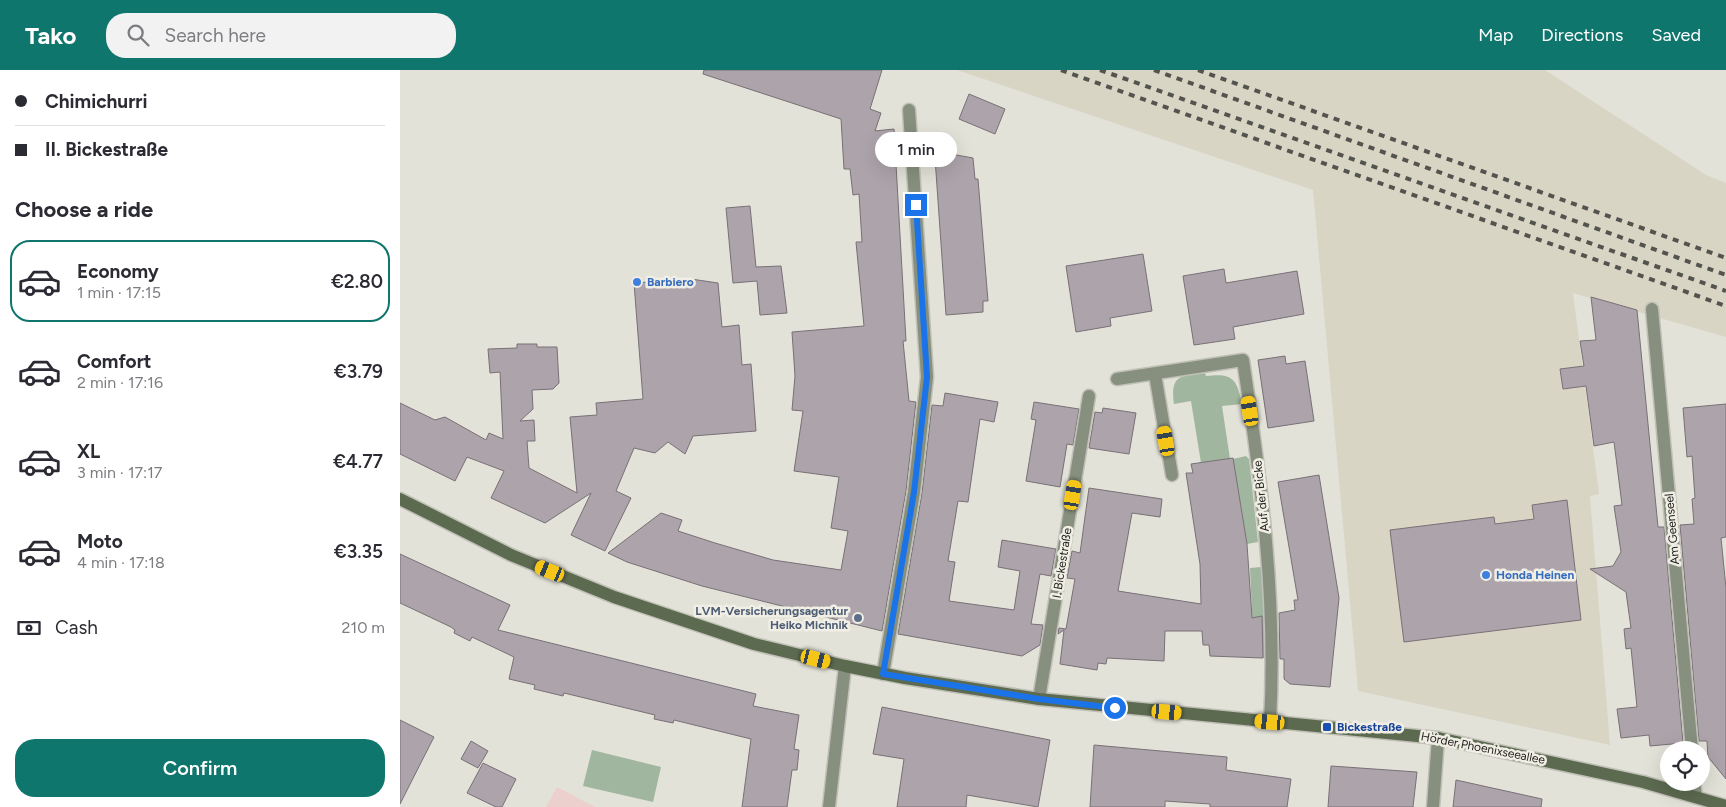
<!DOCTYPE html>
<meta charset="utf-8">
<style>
body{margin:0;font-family:Figtree,sans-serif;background:#f2f2f3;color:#2b2b33;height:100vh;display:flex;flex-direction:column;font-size:19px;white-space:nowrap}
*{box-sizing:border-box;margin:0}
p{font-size:16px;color:#7c7c81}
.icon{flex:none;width:28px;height:28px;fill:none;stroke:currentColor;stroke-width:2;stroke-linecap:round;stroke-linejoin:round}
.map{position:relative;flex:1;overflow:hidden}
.side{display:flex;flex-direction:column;background:#fff;width:400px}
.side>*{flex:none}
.hud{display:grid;align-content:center;height:110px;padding:0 15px;background:#fff}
.fabs{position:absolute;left:1260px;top:671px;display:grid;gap:10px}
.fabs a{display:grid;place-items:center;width:50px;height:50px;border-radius:50%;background:#fff;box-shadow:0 5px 20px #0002;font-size:25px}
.end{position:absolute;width:22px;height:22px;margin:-11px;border:6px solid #1a73e8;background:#fff;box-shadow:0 0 0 2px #fff}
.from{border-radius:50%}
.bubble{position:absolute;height:35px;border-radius:18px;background:#fff;box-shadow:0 5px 20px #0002;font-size:16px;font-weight:600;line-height:35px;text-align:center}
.car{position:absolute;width:15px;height:30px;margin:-15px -8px;border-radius:6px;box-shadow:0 0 4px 1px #0007;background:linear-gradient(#f5c518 24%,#345 0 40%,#f5c518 0 76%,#345 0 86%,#f5c518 0)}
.hud b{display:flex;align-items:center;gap:18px;height:48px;font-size:19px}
.hud b+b{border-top:1px solid #e1e1e2}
.hud i{width:12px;height:12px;background:#2b2b33}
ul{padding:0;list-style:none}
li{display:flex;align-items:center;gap:15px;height:82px;margin:0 10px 8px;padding:0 5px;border:2px solid transparent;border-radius:20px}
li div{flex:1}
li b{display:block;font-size:19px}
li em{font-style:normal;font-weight:600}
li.current{border-color:#0f766e}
li>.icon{width:45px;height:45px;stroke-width:1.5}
h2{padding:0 15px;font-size:22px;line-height:60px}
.pay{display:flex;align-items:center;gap:12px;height:55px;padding:0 15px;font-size:19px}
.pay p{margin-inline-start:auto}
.primary-button{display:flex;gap:10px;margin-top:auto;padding:10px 15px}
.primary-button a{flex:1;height:58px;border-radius:20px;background:#0f766e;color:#fff;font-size:20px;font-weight:600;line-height:58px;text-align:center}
header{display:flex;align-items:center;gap:30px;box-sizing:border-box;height:70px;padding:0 25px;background:#0f766e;color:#fff}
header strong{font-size:24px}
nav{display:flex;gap:28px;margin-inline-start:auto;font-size:18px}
.search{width:350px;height:45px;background:#f2f2f3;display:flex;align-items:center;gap:12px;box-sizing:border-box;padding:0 18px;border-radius:20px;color:#7c7c81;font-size:19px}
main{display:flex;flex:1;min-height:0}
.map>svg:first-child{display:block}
</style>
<header>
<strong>Tako</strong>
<div class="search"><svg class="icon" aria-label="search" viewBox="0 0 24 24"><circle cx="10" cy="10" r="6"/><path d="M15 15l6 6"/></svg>Search here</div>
<nav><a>Map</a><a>Directions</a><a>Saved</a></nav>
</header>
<main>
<section class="side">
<div class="hud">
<b><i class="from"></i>Chimichurri</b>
<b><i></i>II. Bickestraße</b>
</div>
<h2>Choose a ride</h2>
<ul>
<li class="current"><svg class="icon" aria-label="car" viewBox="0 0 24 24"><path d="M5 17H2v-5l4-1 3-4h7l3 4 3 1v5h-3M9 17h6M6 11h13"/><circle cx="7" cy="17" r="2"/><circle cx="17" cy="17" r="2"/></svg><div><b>Economy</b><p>1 min · 17:15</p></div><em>€2.80</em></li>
<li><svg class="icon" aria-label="car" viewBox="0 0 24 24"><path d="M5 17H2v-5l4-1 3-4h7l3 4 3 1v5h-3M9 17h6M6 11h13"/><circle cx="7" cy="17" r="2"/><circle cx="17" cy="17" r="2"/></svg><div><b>Comfort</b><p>2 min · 17:16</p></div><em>€3.79</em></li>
<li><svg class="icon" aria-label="car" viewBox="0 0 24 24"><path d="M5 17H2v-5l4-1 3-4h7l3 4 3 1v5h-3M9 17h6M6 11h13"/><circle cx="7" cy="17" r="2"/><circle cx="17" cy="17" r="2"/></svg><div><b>XL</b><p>3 min · 17:17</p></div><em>€4.77</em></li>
<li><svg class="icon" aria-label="car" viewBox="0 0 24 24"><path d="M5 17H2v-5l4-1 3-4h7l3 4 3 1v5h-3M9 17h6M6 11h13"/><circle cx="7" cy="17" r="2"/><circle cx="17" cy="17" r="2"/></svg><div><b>Moto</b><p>4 min · 17:18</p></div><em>€3.35</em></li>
</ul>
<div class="pay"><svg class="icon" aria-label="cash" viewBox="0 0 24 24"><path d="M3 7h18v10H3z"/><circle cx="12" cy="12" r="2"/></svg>Cash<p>210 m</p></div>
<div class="primary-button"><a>Confirm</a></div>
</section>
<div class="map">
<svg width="1326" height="737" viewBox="0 0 1326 737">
<rect width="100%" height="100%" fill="#e3e2d8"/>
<path fill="#d8d5c5" d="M557 0H1145L1306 105 1326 113V267L1173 223 1199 424 1190 426 1210 675 958 621 913 120Z"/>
<path fill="#ebd0cd" d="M157 717 195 737H146Z"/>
<path fill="#a1b69e" d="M805 303 806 306C832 303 837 308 842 334L822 336 830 389 801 393 791 331 774 334C770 305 780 306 805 303Z
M846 386 849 389 858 472 847 474 833 389Z
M861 497 864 527 865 588 854 587 850 498Z
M192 680 261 697 253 732 183 716Z"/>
<path fill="#aca4aa" stroke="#787076" d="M304 0H482L470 39 481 43 475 61 494 59 506 271H503L509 331 516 332 506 421 482 561 302 516 227 492 208 483 261 443 282 450 278 461 315 473 373 490 441 500 448 461 431 458 439 407 394 401 403 341 392 340 395 306 392 262 464 256 456 172H462L459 124 453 125 450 99H444L441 49 303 4Z
M569 24 605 39 595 64 559 49Z
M540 82 573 88 575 109H578L588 231H583V242L546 245 535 88Z
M350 136 356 197 381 196 387 243 360 245 357 211 333 213 326 138Z
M743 184 752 241 710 248 711 256 676 262 666 196Z
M824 199 826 213 897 201 904 244 833 257 835 269 794 275 783 206Z
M291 209 318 213 322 257 339 255 342 295 351 294 356 361 293 366 285 384 268 372 255 383 234 378 216 421 231 428 205 481 171 465 191 423 145 453 91 428 104 401 67 387 55 411 0 384V333L35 350 45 347 86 370 89 363 103 369 100 302 90 303 88 279 117 278V274H137V277H157L159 313 153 319 132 320 133 339 120 351 134 350 135 371H127L129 398 177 423 170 347 197 345 196 333 243 329 234 213Z
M1191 227 1237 240 1258 457H1264L1283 673 1250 676 1249 665 1221 668 1217 639 1237 637 1231 578 1226 579 1224 559 1231 558 1226 522 1190 499 1213 496 1221 482 1214 436 1222 435 1214 372 1194 376 1186 316 1163 319 1160 299 1184 296 1180 271 1196 270Z
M885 286 886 294 905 291 914 351 868 358 858 290Z
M545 323 598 332 594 352 580 349 568 432 558 431 548 491 555 492 549 531 614 540 620 501 598 497 602 470 656 479 651 506 640 504 631 554 643 555 640 575 622 586 498 564 522 423 532 335 543 336Z
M634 332 679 339 673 375 667 374 660 417 626 411 636 350 631 349Z
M1326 334V467L1321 468 1326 518V709L1308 687 1307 671H1299L1280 455 1294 454 1292 429 1295 428 1292 386 1287 387 1283 338Z
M703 338 736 343 729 384 689 378 695 342 702 343Z
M833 388 847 474 852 548 862 546 863 588 810 586 809 575H803L802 561H765L764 591 707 588 706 594 698 593 697 600 660 594 664 560 658 564 659 558 666 559 675 509 667 508 672 481 680 483 689 418 762 429 760 447 732 443 718 521 801 534 800 494 786 403H793L791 394Z
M919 405 939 528 930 617 890 614 884 609V589H880L879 543 895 540 894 530H898L878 412Z
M1167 430 1181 550 1004 572 990 460 1094 447 1095 454 1134 449 1132 435Z
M0 484 110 535 98 560 356 624 353 636 399 645 394 679 399 680 397 700H392L387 737H342L351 669 274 650 273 653 254 649 255 645 164 623 163 626 134 619 135 615 109 609 114 587 72 567 70 571 54 563 55 560 51 557 0 533Z
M482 637 650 670 638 737 567 725 566 737H497L504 689 473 684Z
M0 650 34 667 0 734Z
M71 671 88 681 78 698 61 689Z
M694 675 827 687 826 700 891 709 887 737H810V734L765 731V737H690Z
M83 693 116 709 102 737H96L67 723Z
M931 696 1017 702 1013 737H928Z
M1056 710 1142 729 1141 737H1053Z"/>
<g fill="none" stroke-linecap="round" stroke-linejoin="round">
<g stroke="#c0c0b7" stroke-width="15">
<path id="street" d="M1252 239 1292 680
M755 304 772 405
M717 309 843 290C861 410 877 530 870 652
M483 604 514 422 527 307 509 40
M639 629 689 326
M1294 712 1296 727
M429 737 445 596
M1033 737 1038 668"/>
</g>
<g stroke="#c0c0b7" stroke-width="15">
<path id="secondary" d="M0 429 111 485 214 527 354 574 445 596 505 608 639 629 1038 668 1243 712 1326 736"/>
</g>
<use href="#street" stroke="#87907e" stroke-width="12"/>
<use href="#secondary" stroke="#5c6a50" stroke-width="12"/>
<path stroke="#54544e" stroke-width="4" stroke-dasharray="6 6" stroke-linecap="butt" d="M661 0 1326 236
M700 0 1326 221
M754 0 1326 205
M798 0 1326 188"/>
</g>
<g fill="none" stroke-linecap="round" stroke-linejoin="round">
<path stroke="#1a73e8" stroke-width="6" d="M516 135 527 307 514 422 483 604 639 629 715 638"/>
</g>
<g fill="#3f7fe0" stroke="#f1efe5" stroke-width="2">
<circle cx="237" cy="212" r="5"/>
<circle cx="1086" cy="505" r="5"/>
</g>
<circle fill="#5c6f8a" stroke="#f1efe5" stroke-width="2" cx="458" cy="548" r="5"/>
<rect fill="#1a4fb4" stroke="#f1efe5" stroke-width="2" x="922" y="652" width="10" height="10" rx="2.5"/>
<g text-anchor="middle" stroke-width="5" stroke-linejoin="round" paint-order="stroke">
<g font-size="12" font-weight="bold" fill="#366cbe" stroke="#f1efe5" text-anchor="start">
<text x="247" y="216">Barbiero</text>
<text x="1096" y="509">Honda Heinen</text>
</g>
<g font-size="12" fill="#23231f" stroke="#f1efe5">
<text transform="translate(861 426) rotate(-96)" y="4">Auf der Bicke</text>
<text transform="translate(1272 459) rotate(-95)" y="4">Am Geenseel</text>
<text transform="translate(662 493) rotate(-81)" y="4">I. Bickestraße</text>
<text transform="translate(1083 678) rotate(11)" y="4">Hörder Phoenixseeallee</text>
</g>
<g font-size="12" font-weight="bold" fill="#4e5e75" stroke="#f1efe5" text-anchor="end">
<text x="448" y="545">LVM-Versicherungsagentur<tspan x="448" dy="14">Heiko Michnik</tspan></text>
</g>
<g font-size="12" font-weight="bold" fill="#164399" stroke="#f1efe5" text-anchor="start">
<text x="937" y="661">Bickestraße</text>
</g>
</g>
</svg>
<div class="fabs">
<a><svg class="icon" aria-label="locate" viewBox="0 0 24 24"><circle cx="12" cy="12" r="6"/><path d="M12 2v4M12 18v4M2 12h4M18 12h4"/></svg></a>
</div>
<i class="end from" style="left:715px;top:638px"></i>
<i class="end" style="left:516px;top:135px"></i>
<div class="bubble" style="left:475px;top:62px;width:82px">1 min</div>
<i class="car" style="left:850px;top:341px;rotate:351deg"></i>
<i class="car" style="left:766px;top:371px;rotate:350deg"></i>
<i class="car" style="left:673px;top:425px;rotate:9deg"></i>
<i class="car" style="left:150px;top:501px;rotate:292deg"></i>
<i class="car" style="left:416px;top:589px;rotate:104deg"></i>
<i class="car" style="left:767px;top:642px;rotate:95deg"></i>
<i class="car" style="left:870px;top:652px;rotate:275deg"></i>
</div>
</main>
